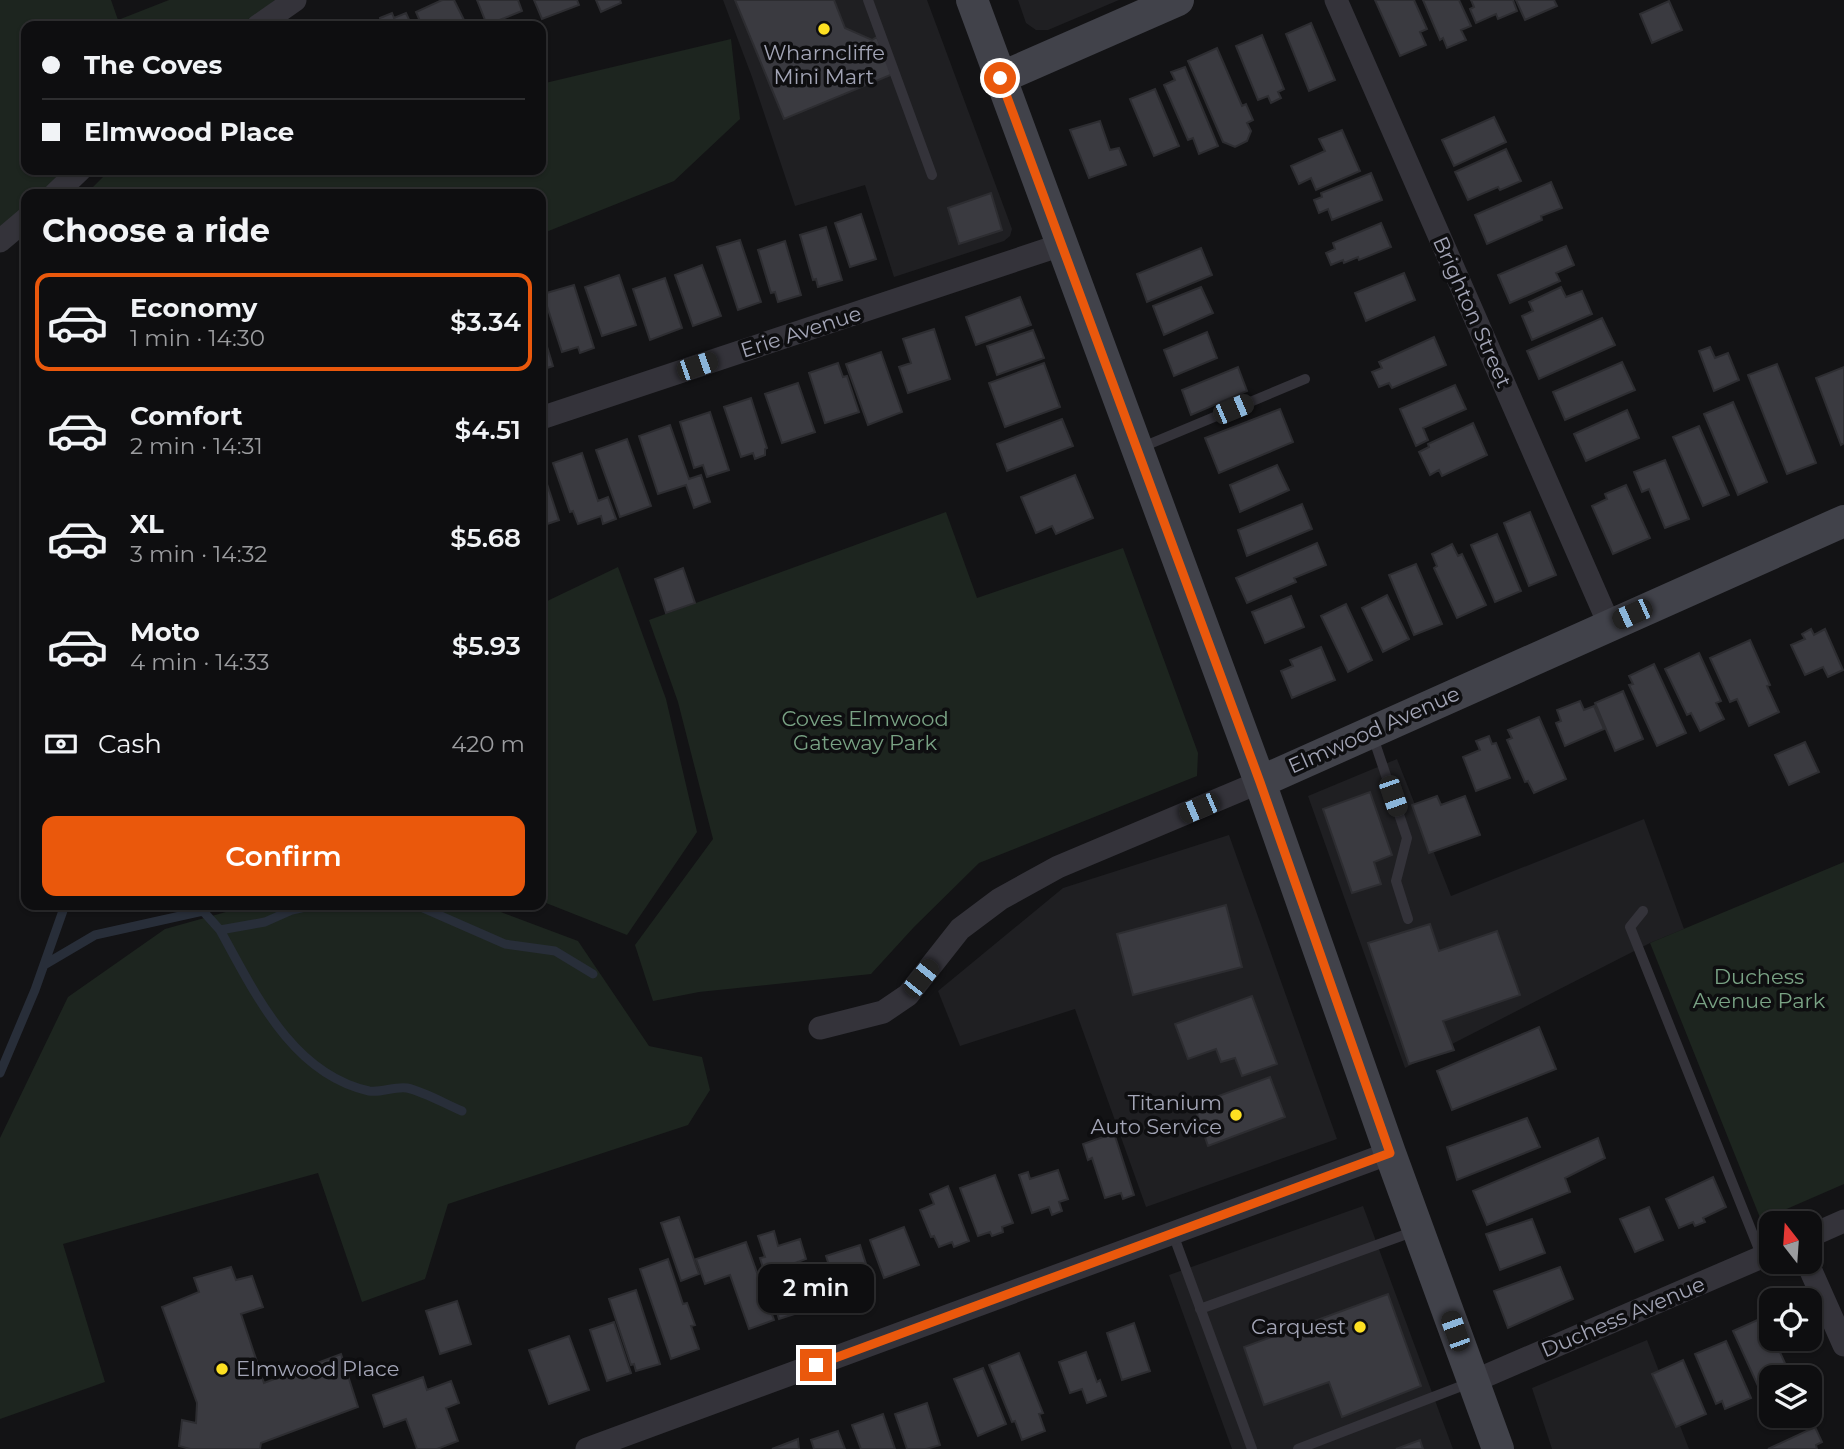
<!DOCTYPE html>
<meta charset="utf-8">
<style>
body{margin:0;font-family:Montserrat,sans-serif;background:#1c1c1e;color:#f1f3f6;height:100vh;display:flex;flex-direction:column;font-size:26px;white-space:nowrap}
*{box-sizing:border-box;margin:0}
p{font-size:23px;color:#9b9c9f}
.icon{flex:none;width:38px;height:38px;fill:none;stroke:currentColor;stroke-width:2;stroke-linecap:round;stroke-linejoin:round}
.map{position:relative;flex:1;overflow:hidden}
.drawer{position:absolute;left:21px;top:189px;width:525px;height:721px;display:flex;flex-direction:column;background:#0e0e10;border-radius:14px;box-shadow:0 2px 5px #0004,0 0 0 2px #2e2e30}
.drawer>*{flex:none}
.top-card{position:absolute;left:21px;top:21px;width:525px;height:154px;border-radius:14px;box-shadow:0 2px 5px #0004,0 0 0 2px #2e2e30;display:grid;align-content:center;height:154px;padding:0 21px;background:#0e0e10}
.needle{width:46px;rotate:343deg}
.fabs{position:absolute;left:1759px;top:1211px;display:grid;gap:14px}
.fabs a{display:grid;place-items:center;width:63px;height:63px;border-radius:14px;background:#0e0e10;box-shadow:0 2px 5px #0004,0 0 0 2px #2e2e30;font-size:35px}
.end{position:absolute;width:32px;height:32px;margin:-16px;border:9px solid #ea580c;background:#fff;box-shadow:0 0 0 4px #fff}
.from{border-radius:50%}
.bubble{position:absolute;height:49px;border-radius:14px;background:#0e0e10;box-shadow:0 2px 5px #0004,0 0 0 2px #2e2e30;font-size:23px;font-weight:600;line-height:49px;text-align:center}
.car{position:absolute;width:21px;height:42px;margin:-21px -10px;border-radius:9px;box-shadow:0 0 5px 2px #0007;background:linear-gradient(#222 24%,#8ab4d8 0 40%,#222 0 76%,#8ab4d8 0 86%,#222 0)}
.top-card b{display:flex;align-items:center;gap:24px;height:66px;font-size:26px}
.top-card b+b{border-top:2px solid #2e2e30}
.top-card i{width:18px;height:18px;background:#f1f3f6}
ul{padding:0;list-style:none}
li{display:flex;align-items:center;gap:21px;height:98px;margin:0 14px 10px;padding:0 7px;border:4px solid transparent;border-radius:14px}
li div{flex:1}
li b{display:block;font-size:26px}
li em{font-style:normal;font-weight:600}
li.active{border-color:#ea580c}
li>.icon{width:63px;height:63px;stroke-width:1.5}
h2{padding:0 21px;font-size:32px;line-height:84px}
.pay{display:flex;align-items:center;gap:18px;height:77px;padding:0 21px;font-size:26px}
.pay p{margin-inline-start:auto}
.button{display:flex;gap:14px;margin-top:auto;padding:14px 21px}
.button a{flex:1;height:80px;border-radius:14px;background:#ea580c;color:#fff;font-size:28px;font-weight:600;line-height:80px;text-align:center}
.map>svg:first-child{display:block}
</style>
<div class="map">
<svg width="1844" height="1449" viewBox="0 0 1844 1449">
<rect width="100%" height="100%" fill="#131315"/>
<path fill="#1f1f22" d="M723 0H927L1012 229 1010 236 1004 241 894 277 865 185 795 206 752 77Z
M1018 0H1119L1048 30H1036L1026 23Z
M1397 759 1451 896 1644 819 1684 929 1650 943 1405 1068 1308 796Z
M1229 835 1337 1139 1146 1207 1075 1009 960 1046 938 991 1063 888Z
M1363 1206 1453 1449H1232L1169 1275Z
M1647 1340 1689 1449H1552L1532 1388Z"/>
<path fill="#1d251f" d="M0 0H111L118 20 169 0H275L244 26H26V170H75L47 194H26V212L0 234Z
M731 39 740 119 674 181 541 234V194H86L110 170H541V84Z
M946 512 977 598 1123 548 1198 753 1197 776 979 863 914 927 871 974 699 992 653 1001 635 945 713 839 678 702 649 620Z
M618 567 666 699 697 832 627 935 541 901V604Z
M1844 862V1184L1761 1220 1650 943Z
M251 905H482L578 941 649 1046 702 1057 710 1090 688 1125 448 1204 425 1279 362 1302 318 1173 63 1244 105 1382 0 1419V1138L68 997 165 929Z"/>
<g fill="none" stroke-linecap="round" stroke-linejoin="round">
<path stroke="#282e39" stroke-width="9" d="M416 905 505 944 555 951 593 974
M220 930C255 993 292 1074 369 1091 381 1093 395 1086 407 1088 425 1092 445 1104 462 1111
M44 965 95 935 203 911 220 930 265 922 292 910 314 905
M0 1073 35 990 65 905"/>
</g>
<path fill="#3a3a40" stroke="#2d2d31" stroke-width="2" d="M442 0H454L467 26H422L416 12Z
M477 0H518L522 11 487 25Z
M534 0H577L579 5 542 19Z
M596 0H620L621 3 601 12Z
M735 0H834L845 28 872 40 877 37 893 74 784 119Z
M1375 0H1414L1427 29 1420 32 1426 45 1400 56Z
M1423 0H1459L1471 26 1461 30 1466 40 1447 48 1443 38 1440 40Z
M1471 0H1513L1517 11 1498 19 1496 14 1476 23 1470 9 1474 7Z
M1516 0H1554L1557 6 1525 20Z
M1669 1 1682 30 1652 43 1640 14Z
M392 13 394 18 406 13 412 26H377L381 25 380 18Z
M1311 23 1335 80 1309 91 1286 34Z
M1262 35 1284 89 1278 92 1281 98 1271 103 1268 96 1258 100 1236 46Z
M1217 48 1242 106 1246 104 1253 120 1247 123 1251 131 1247 141 1235 147 1223 142 1188 61Z
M1185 67 1218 146 1199 154 1193 138 1188 140 1164 85 1175 80 1171 72Z
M1155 89 1179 146 1154 156 1130 99Z
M1494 117 1506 142 1454 166 1442 140Z
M1100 121 1110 150 1119 148 1126 165 1089 178 1070 130Z
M1342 130 1360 171 1316 190 1311 178 1299 184 1291 166 1325 151 1319 139Z
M1506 149 1521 181 1500 190 1498 187 1468 200 1455 172Z
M1371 173 1382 200 1332 220 1328 209 1319 213 1314 200 1322 197 1321 193Z
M1551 182 1562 208 1541 216 1542 220 1487 244 1475 215Z
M991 193 1002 230 959 244 948 208Z
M861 214 876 259 850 267 835 223Z
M1381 223 1391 247 1359 260 1358 257 1344 263 1343 260 1331 265 1326 253 1335 249 1333 243Z
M826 227 842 280 818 287 816 279 813 280 800 235Z
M740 240 761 302 738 310 717 247Z
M785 241 801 295 778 302 775 292 771 293 758 250Z
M1566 246 1574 265 1556 273 1560 281 1510 303 1498 275Z
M1201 248 1212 275 1147 302 1137 274Z
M702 265 721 316 693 326 675 275Z
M1404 273 1415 300 1366 321 1355 293Z
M619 275 636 325 602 336 585 287Z
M665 278 682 328 650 340 633 289Z
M574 285 594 348 580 353 578 347 562 352 543 294Z
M1201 287 1213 313 1164 335 1153 306Z
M1561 287 1566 297 1582 291 1592 314 1532 340 1522 316 1533 311 1529 302Z
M1020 297 1031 325 976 345 966 317Z
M1602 318 1615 345 1539 379 1527 351Z
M541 327 553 366 541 370Z
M934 329 950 379 908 393 899 367 911 363 903 339Z
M1033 330 1044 358 997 375 987 346Z
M1207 332 1217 358 1174 376 1164 350Z
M1434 337 1446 365 1392 388 1389 383 1379 387 1372 372 1382 368 1379 362Z
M1710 347 1715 358 1728 353 1739 380 1714 391 1699 351Z
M881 352 902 412 868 425 846 364Z
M1622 362 1635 390 1565 420 1553 392Z
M838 363 843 377 847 376 859 412 825 423 809 373Z
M1044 363 1060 407 1005 427 989 383Z
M1777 364 1816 463 1787 474 1748 375Z
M1238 367 1247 391 1191 415 1182 390Z
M1844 367V443L1841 445 1816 378Z
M798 383 815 432 782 443 765 394Z
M1455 385 1466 409 1423 428 1428 440 1416 446 1400 409Z
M751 398 767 448 765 449V455L755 459 753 453 741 457 724 407Z
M1733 402 1767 482 1738 495 1704 414Z
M1280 409 1293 442 1219 473 1205 438Z
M1627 410 1639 438 1586 461 1574 434Z
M710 412 729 470 707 477 703 465 694 468 680 422Z
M1062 419 1073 446 1007 471 997 444Z
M1473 423 1487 455 1442 476 1439 470 1430 475 1419 452 1429 447 1428 444Z
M670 425 689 479 701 475 710 502 694 508 686 485 658 494 639 436Z
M1699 426 1729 495 1703 506 1673 437Z
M627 439 651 506 620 517 596 450Z
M582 453 598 501 608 497 616 519 603 524 601 516 578 524 573 511 570 512 553 463Z
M1665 460 1689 519 1665 528 1649 489 1642 492 1634 472Z
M1277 465 1289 490 1240 512 1230 485Z
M541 466 559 520 541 526Z
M1075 475 1093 518 1056 534 1052 526 1036 533 1021 497Z
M1626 485 1650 538 1613 554 1592 506 1607 499 1605 494Z
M1302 504 1312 529 1247 556 1238 530Z
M1530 512 1556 575 1529 586 1504 523Z
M1497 534 1521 591 1495 602 1471 545Z
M1317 543 1326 565 1294 578 1296 582 1247 603 1236 578Z
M1452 544 1458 556 1462 554 1486 605 1457 618 1434 568 1437 566 1432 554Z
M1416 564 1442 624 1414 635 1389 575Z
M683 568 695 603 666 613 655 579Z
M1387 595 1409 639 1383 652 1362 608Z
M1291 596 1304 627 1265 643 1252 612Z
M1346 604 1372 660 1348 672 1321 616Z
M1811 629 1814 635 1825 629 1843 670 1828 677 1823 667 1805 675 1791 645 1805 639 1802 634Z
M1750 640 1770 685 1767 686 1779 712 1749 726 1737 699 1730 702 1710 658Z
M1321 647 1335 680 1292 698 1281 671 1293 666 1290 660Z
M1699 653 1721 701 1716 703 1724 719 1700 731 1691 713 1687 715 1665 669Z
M1654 664 1686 733 1657 746 1629 685 1633 684 1629 676Z
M1623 691 1643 739 1615 751 1595 703Z
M1580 701 1584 710 1594 706 1604 729 1565 746 1556 723 1561 721 1557 710Z
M1539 717 1566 779 1534 793 1528 781 1525 782 1507 740 1512 738 1508 730Z
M1489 736 1492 744 1496 743 1510 778 1476 791 1463 757 1480 750 1476 741Z
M1805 742 1819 772 1789 785 1775 755Z
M1370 792 1392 855 1374 862 1381 884 1352 893 1323 809Z
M1437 796 1441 805 1465 796 1480 835 1429 853 1412 805Z
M1226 905 1242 967 1133 995 1117 934Z
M1430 924 1439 951 1497 931 1520 995 1443 1021 1454 1050 1409 1064 1368 943Z
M1252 996 1277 1064 1242 1076 1235 1058 1221 1062 1216 1049 1188 1059 1175 1024Z
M1539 1027 1556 1069 1452 1110 1437 1071Z
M1270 1077 1285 1117 1208 1146 1194 1105Z
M1527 1118 1540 1147 1457 1180 1447 1147Z
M1114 1133 1134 1195 1123 1199 1121 1193 1105 1198 1092 1158 1088 1160 1083 1144Z
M1598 1138 1605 1158 1565 1178 1570 1192 1487 1225 1473 1191Z
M1058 1170 1068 1199 1059 1202 1062 1211 1052 1215 1049 1207 1032 1213 1019 1175 1028 1172 1030 1179Z
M995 1175 1013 1223 1002 1227 1003 1232 992 1236 990 1232 978 1236 960 1188Z
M1713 1177 1726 1207 1703 1218 1705 1222 1695 1226 1693 1222 1679 1228 1666 1199Z
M948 1186 969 1241 954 1247 952 1242 939 1247 934 1236 931 1237 920 1210 934 1204 930 1194Z
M1649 1207 1663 1240 1635 1252 1620 1219Z
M679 1217 699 1274 681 1281 661 1223Z
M1532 1219 1545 1253 1500 1270 1486 1234Z
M904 1227 919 1265 884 1278 870 1240Z
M774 1231 778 1246 800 1239 806 1259 792 1264 807 1310 779 1319 760 1258 765 1257 758 1236Z
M746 1242 774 1320 749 1329 730 1275 705 1284 696 1259Z
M860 1245 872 1283 838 1294 826 1256Z
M668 1259 683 1304 687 1303 695 1325 691 1326 699 1349 671 1359 640 1269Z
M231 1267 236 1280 252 1276 263 1307 241 1314 264 1383 341 1354 358 1407 261 1443 260 1449H190L179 1446 182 1420 196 1423 197 1403 162 1307 199 1292 194 1278Z
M1560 1267 1573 1299 1508 1328 1494 1291Z
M636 1290 660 1364 636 1371 634 1364 631 1365 609 1299Z
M1388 1294 1421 1386 1342 1417 1329 1382 1264 1405 1244 1347Z
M457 1301 471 1344 440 1354 426 1311Z
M1764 1317 1771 1332V1339H1774L1789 1372 1778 1377H1771V1380L1758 1386 1733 1331Z
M614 1322 631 1373 607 1381 590 1330Z
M1134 1323 1150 1371 1122 1380 1107 1333Z
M569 1336 589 1390 549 1404 529 1350Z
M1726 1341 1751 1398 1725 1409 1722 1401 1716 1404 1695 1354Z
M1086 1352 1097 1382 1100 1380 1106 1396 1087 1403 1082 1389 1070 1393 1059 1362Z
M1019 1353 1043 1413 1039 1414 1045 1431 1022 1440 1015 1421 1012 1422 989 1365Z
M1683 1360 1706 1414 1676 1427 1652 1374Z
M983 1368 1006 1424 978 1436 954 1379Z
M423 1377 427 1390 451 1381 459 1403 446 1408 458 1441 437 1449H417L406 1419 384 1427 373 1395Z
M927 1403 940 1445 926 1449H907L895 1414Z
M883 1414 895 1449H861L852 1425Z
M1815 1427 1822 1442 1816 1445 1817 1449H1768Z
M838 1431 845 1449H814L811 1440Z
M798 1439 799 1449H772Z
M1420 1440 1423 1449H1396Z"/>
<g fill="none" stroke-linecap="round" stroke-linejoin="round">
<path stroke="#34333a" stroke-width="10" d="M868 0 932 175
M1140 448 1305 379
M1372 734 1407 838 1396 881 1408 919
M1643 911 1630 927 1762 1257
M1173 1234 1252 1449
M1200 1309 1415 1231
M1298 1449 1472 1382"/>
<path stroke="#34333a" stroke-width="23" d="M1336 0 1609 624
M258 26 295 0
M55 194 80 170
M0 241 26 219
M541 418 1061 245
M820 1028 883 1012 908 995 960 929 1000 899 1058 867 1260 782
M1810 1236 1844 1221
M1807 1262 1844 1345
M1474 1381 1771 1253
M587 1449 1390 1153"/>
<path stroke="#41424a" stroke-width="32" d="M972 0 1260 782 1390 1153 1498 1449
M1000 78 1178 0
M1260 782 1844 521"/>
</g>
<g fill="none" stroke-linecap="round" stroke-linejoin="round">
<path stroke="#ea580c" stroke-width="9" d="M816 1365 1390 1153 1260 782 1000 78"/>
</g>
<g fill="#fde022" stroke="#0e0e10" stroke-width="2.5">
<circle cx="824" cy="29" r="7"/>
<circle cx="1236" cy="1115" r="7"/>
<circle cx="1360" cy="1327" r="7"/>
<circle cx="222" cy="1369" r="7"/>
</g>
<g text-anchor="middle" stroke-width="7" stroke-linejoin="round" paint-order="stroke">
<g font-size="21" fill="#a3a5b6" stroke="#0e0e10" text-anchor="end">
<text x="824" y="60" text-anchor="middle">Wharncliffe<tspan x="824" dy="24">Mini Mart</tspan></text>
<text x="1222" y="1110">Titanium<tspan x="1222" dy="24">Auto Service</tspan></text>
<text x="1346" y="1334">Carquest</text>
<text x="236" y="1376" text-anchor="start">Elmwood Place</text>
</g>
<g font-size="21" fill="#a3a5b6" stroke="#0e0e10">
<text transform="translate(1472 312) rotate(66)" y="7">Brighton Street</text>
<text transform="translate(801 332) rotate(-18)" y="7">Erie Avenue</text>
<text transform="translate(1374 730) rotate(-24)" y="7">Elmwood Avenue</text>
<text transform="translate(1623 1317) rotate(-23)" y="7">Duchess Avenue</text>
</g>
<g font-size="21" fill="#79a284" stroke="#0e0e10">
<text x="865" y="726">Coves Elmwood<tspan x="865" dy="24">Gateway Park</tspan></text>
<text x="1759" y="984">Duchess<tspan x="1759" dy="24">Avenue Park</tspan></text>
</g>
</g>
</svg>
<div class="fabs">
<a><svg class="needle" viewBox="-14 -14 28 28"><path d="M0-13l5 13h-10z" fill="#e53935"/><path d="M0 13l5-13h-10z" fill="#9b9c9f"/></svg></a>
<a><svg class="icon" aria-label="locate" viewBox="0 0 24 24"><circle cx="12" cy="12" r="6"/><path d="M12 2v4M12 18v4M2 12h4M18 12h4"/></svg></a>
<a><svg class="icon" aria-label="layers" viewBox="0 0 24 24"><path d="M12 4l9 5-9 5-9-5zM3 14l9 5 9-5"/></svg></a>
</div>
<i class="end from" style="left:1000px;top:78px"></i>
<i class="end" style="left:816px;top:1365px"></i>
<div class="bubble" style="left:758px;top:1264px;width:116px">2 min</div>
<i class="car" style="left:697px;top:366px;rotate:71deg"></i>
<i class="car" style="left:1233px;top:409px;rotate:67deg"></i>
<i class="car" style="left:1632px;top:614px;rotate:246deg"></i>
<i class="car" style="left:1393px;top:796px;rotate:161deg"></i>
<i class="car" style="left:1199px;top:808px;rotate:247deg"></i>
<i class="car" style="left:921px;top:978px;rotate:39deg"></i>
<i class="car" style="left:1455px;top:1331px;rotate:340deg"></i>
<div class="top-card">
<b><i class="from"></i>The Coves</b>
<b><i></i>Elmwood Place</b>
</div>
<section class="drawer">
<h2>Choose a ride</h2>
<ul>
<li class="active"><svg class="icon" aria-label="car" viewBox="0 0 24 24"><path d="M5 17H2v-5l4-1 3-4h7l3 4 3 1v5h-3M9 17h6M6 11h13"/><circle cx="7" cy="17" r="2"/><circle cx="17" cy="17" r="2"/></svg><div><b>Economy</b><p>1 min · 14:30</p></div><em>$3.34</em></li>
<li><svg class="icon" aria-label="car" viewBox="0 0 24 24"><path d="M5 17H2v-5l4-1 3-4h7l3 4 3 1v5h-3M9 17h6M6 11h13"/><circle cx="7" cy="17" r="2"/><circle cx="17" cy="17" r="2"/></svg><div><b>Comfort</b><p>2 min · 14:31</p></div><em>$4.51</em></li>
<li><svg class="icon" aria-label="car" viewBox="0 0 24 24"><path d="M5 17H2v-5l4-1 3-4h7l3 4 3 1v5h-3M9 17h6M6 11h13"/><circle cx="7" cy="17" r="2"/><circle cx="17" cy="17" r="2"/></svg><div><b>XL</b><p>3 min · 14:32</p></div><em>$5.68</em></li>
<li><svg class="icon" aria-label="car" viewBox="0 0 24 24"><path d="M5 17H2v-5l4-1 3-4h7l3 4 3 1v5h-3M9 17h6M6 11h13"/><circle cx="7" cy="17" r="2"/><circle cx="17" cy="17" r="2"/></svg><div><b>Moto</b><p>4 min · 14:33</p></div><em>$5.93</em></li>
</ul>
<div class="pay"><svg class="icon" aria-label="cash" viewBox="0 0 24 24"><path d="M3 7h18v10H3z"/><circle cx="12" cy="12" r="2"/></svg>Cash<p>420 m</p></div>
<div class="button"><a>Confirm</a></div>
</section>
</div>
